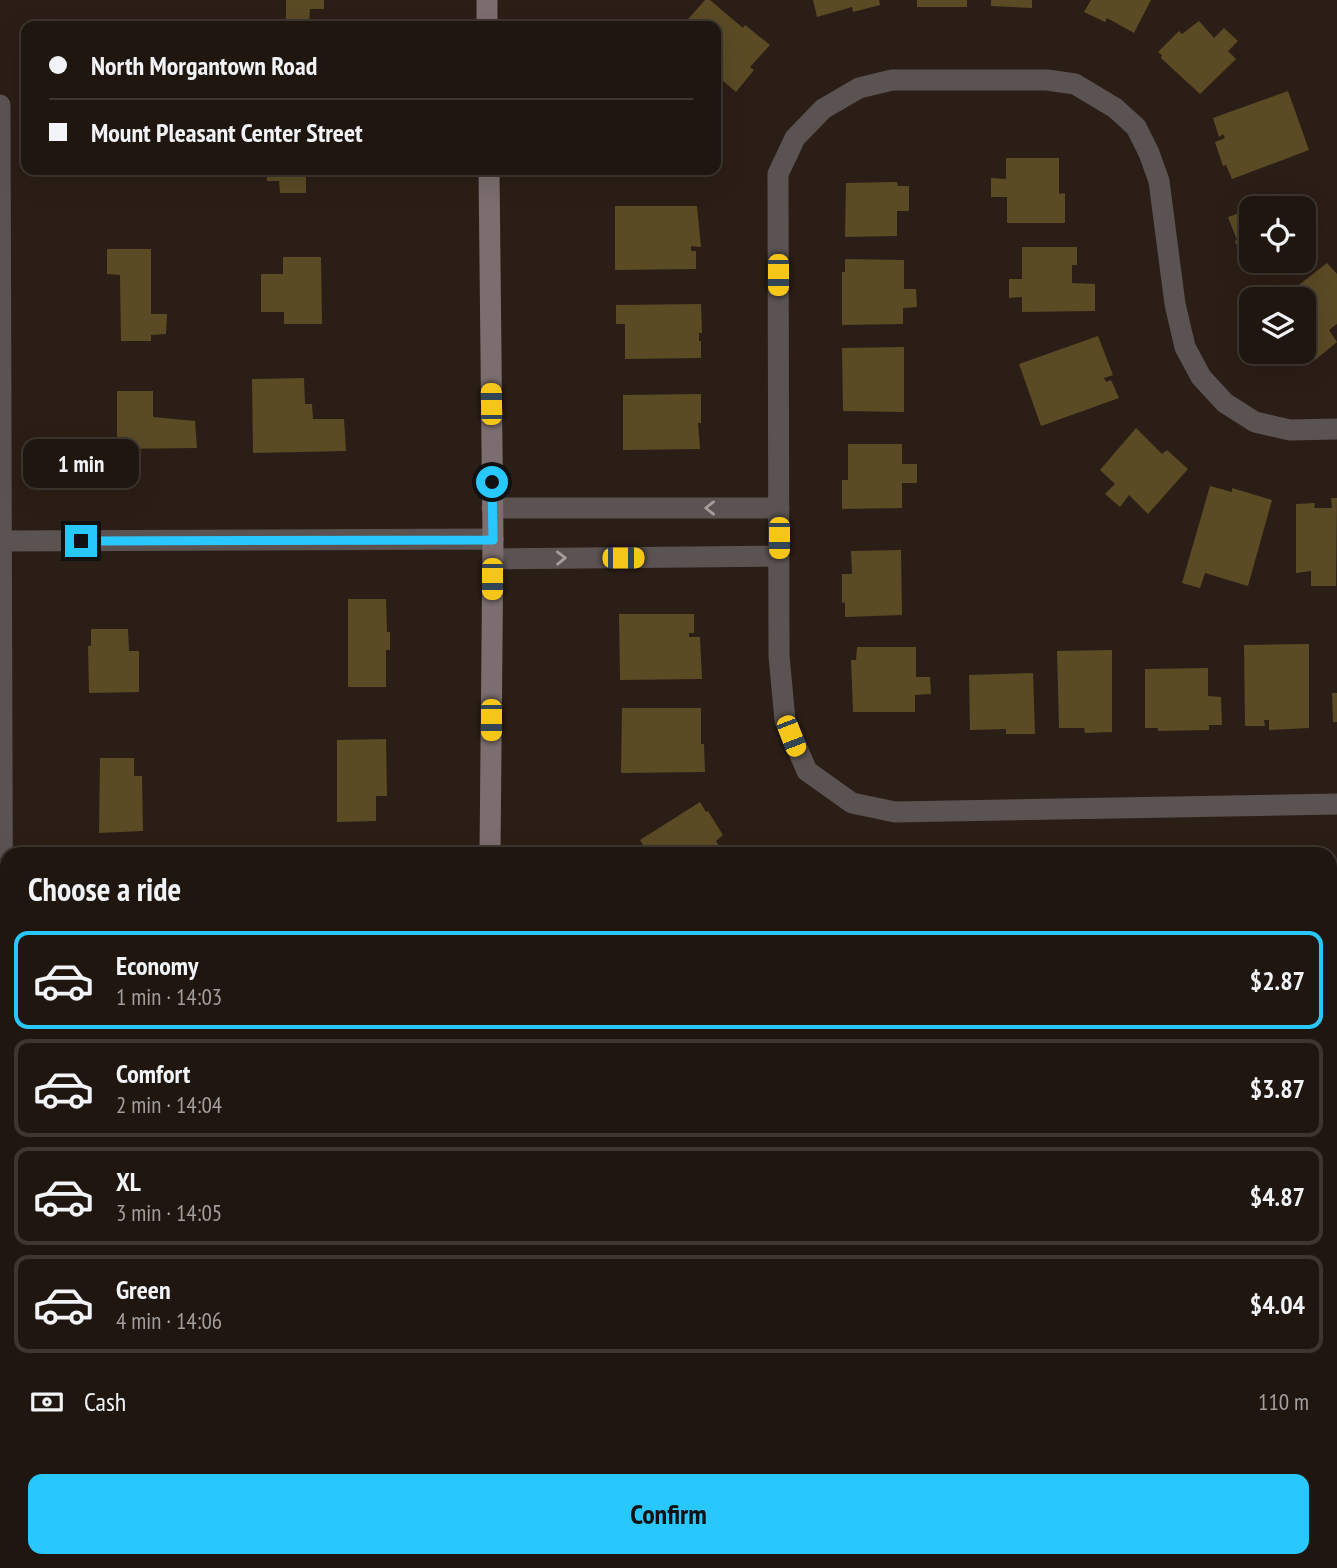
<!DOCTYPE html>
<meta charset="utf-8">
<style>
body{margin:0;font-family:"PT Sans Narrow",sans-serif;background:#2d231e;color:#f1f3f6;height:100vh;display:flex;flex-direction:column;font-size:26px;white-space:nowrap}
*{box-sizing:border-box;margin:0}
p{font-size:23px;color:#a29f9f}
.icon{flex:none;width:38px;height:38px;fill:none;stroke:currentColor;stroke-width:2;stroke-linecap:round;stroke-linejoin:round}
.map{position:relative;flex:1;overflow:hidden}
.panel{position:absolute;left:0px;top:847px;width:1337px;height:721px;display:flex;flex-direction:column;background:#201610;border-radius:21px 21px 0 0;box-shadow:0 7px 28px #0002,0 0 0 2px #3d3530}
.panel>*{flex:none}
.hud{position:absolute;left:21px;top:21px;width:700px;height:154px;border-radius:14px;box-shadow:0 7px 28px #0002,0 0 0 2px #3d3530;display:grid;align-content:center;height:154px;padding:0 28px;background:#201610}
.fabs{position:absolute;left:1239px;top:196px;display:grid;gap:14px}
.fabs a{display:grid;place-items:center;width:77px;height:77px;border-radius:14px;background:#201610;box-shadow:0 7px 28px #0002,0 0 0 2px #3d3530;font-size:35px}
.end{position:absolute;width:32px;height:32px;margin:-16px;border:9px solid #28c8ff;background:#111;box-shadow:0 0 0 4px #111}
.from{border-radius:50%}
.bubble{position:absolute;height:49px;border-radius:14px;background:#201610;box-shadow:0 7px 28px #0002,0 0 0 2px #3d3530;font-size:23px;font-weight:700;line-height:49px;text-align:center}
.car{position:absolute;width:21px;height:42px;margin:-21px -10px;border-radius:9px;box-shadow:0 0 5px 2px #0007;background:linear-gradient(#f5c518 24%,#345 0 40%,#f5c518 0 76%,#345 0 86%,#f5c518 0)}
.hud b{display:flex;align-items:center;gap:24px;height:66px;font-size:26px}
.hud b+b{border-top:2px solid #3d3530}
.hud i{width:18px;height:18px;background:#f1f3f6}
ul{padding:0;list-style:none}
li{display:flex;align-items:center;gap:21px;height:98px;margin:0 14px 10px;padding:0 14px;border:4px solid #3d3530;border-radius:14px}
li div{flex:1}
li b{display:block;font-size:26px}
li em{font-style:normal;font-weight:700}
li.active{border-color:#28c8ff}
li>.icon{width:63px;height:63px;stroke-width:1.5}
h2{padding:0 28px;font-size:32px;line-height:84px}
.pay{display:flex;align-items:center;gap:18px;height:77px;padding:0 28px;font-size:26px}
.pay p{margin-inline-start:auto}
.primary-button{display:flex;gap:14px;margin-top:auto;padding:14px 28px}
.primary-button a{flex:1;height:80px;border-radius:14px;background:#28c8ff;color:#111;font-size:28px;font-weight:700;line-height:80px;text-align:center}
.map>svg:first-child{display:block}
</style>
<div class="map">
<svg width="1337" height="1568" viewBox="0 0 1337 1568">
<rect width="100%" height="100%" fill="#2b1e16"/>
<path fill="#3d452c" d="M0 1465H7V1561H445V1568H0Z"/>
<path fill="#5a4b25" d="M286 0H324V9H310L309 26H286Z
M705 0H710L743 28 745 25 770 45 750 67 754 70 736 92 716 75V26H682Z
M813 0H879L880 5 853 12 852 7 817 17Z
M917 0H967V7H917Z
M991 0H1032V8L991 6Z
M1091 0H1151L1134 33 1107 18 1105 22 1084 12Z
M1199 21 1214 38 1224 28 1238 41 1228 51 1236 59 1200 94 1161 58 1162 55 1158 52 1179 31 1182 34Z
M1288 91 1309 150 1232 179 1226 165 1223 166 1215 142 1225 138 1223 134 1219 137 1213 118Z
M1006 158H1059V194L1065 193V223H1007V197H991V178L1006 179Z
M267 170H306V193H280L279 181H267Z
M897 182 898 186H909V211H897V236L845 237 846 183Z
M1277 199 1281 208H1253Z
M615 206H697L701 247 691 246V251H696V269L615 270Z
M1251 209V261H1266L1246 269 1235 241 1237 240 1228 217Z
M1022 247H1077V265H1072V283L1095 284V311L1022 312V297L1009 298V279H1022Z
M107 249H151V314H167L166 334 151 335V341H121L120 275 107 274Z
M283 257H321L322 324H284V312H261V274H283Z
M845 259 904 260V289H916L917 307 903 308V324L842 325V272H845Z
M1327 263 1337 274V324L1329 330 1337 342 1315 360 1307 348 1304 351V299H1281Z
M701 304 702 333H699V341H701V358L625 359V324H616V305Z
M1098 336 1113 375 1104 378 1106 382 1111 380 1119 398 1041 426 1019 364Z
M904 347V412L843 411 842 348Z
M304 378 305 404H312L313 419H344L346 451 253 453 252 379Z
M117 391H153V417L195 421 197 448 117 449Z
M701 394V423H698L700 449 623 450V395Z
M1136 428 1162 454 1167 450 1188 469 1148 514 1129 495 1120 507 1105 494 1115 484 1100 470Z
M848 444H902V464H917V483H902V508L842 509V480H848Z
M1210 486 1232 492V488L1272 500 1248 586 1205 573 1200 588 1182 583Z
M1331 498H1337L1336 586H1311V571L1296 573V504L1315 503 1314 508H1332Z
M901 550 902 615 845 617V602L842 603V574H852L851 551Z
M348 599H386L387 632H390V650H386V687H348Z
M619 614H694V633H689V637H700L702 679 620 680Z
M91 629H128L129 651H139V692L89 693 88 646H91Z
M1309 644V728L1269 730V720H1264L1265 726H1245L1244 645Z
M857 647H916V677H930L931 694 915 695V712H853L851 660H856Z
M1112 650V732L1085 733 1084 728H1059L1057 651Z
M1208 668V696L1221 697 1222 725H1209V730L1158 731V728H1145V669Z
M1033 673 1035 734H1006V729L970 730 969 675Z
M1332 693H1337V722H1333Z
M622 708H701V744H704L705 772 621 773Z
M386 739 387 796H376V821L337 822V740Z
M100 758H134V776H142L143 831 99 833Z
M700 802 706 812 708 811 723 835 716 841 724 854H649L640 840Z
M1333 869H1337V961H1334Z
M1330 1101H1336L1337 1154H1330Z
M1330 1368 1337 1372V1383L1332 1391 1337 1394V1450L1330 1462Z
M1254 1561H1304V1568H1254Z"/>
<g fill="none" stroke-linecap="round" stroke-linejoin="round">
<path stroke="#5b5352" stroke-width="21" d="M0 105 3 1083 0 1113
M1337 429 1290 430 1255 422 1225 403 1201 377 1185 347 1175 304 1159 181 1149 153 1136 127 1115 108 1075 84 1047 80H892L859 88 823 109 795 138 778 174 779 656 785 720 807 771 852 803 895 812 1337 804
M492 508H779
M0 541 493 539
M493 559 779 556
M1330 1264 1337 1260
M1193 1568V1561"/>
<path stroke="#7c6e6e" stroke-width="21" d="M487 0V26
M489 170 493 539 490 854
M484 1568V1561"/>
</g>
<defs><path id="oneway-chevron" d="M-2-3.5L2.5 0L-2 3.5" fill="none" stroke-width="1.6" stroke-linecap="round" stroke-linejoin="round" transform="scale(1.75)"/></defs>
<g stroke="#a69e9a">
<use href="#oneway-chevron" transform="translate(710 508) rotate(180)"/>
<use href="#oneway-chevron" transform="translate(561 558) rotate(-1)"/>
</g>
<g fill="none" stroke-linecap="round" stroke-linejoin="round">
<path stroke="#28c8ff" stroke-width="9" d="M81 541 493 540 492 482"/>
</g>
</svg>
<div class="fabs">
<a><svg class="icon" aria-label="locate" viewBox="0 0 24 24"><circle cx="12" cy="12" r="6"/><path d="M12 2v4M12 18v4M2 12h4M18 12h4"/></svg></a>
<a><svg class="icon" aria-label="layers" viewBox="0 0 24 24"><path d="M12 4l9 5-9 5-9-5zM3 14l9 5 9-5"/></svg></a>
</div>
<i class="end from" style="left:492px;top:482px"></i>
<i class="end" style="left:81px;top:541px"></i>
<div class="bubble" style="left:23px;top:439px;width:116px">1 min</div>
<i class="car" style="left:778px;top:275px;rotate:180deg"></i>
<i class="car" style="left:491px;top:404px;rotate:359deg"></i>
<i class="car" style="left:779px;top:538px;rotate:180deg"></i>
<i class="car" style="left:623px;top:558px;rotate:90deg"></i>
<i class="car" style="left:492px;top:579px;rotate:180deg"></i>
<i class="car" style="left:491px;top:720px;rotate:180deg"></i>
<i class="car" style="left:791px;top:736px;rotate:159deg"></i>
<div class="hud">
<b><i class="from"></i>North Morgantown Road</b>
<b><i></i>Mount Pleasant Center Street</b>
</div>
<section class="panel">
<h2>Choose a ride</h2>
<ul>
<li class="active"><svg class="icon" aria-label="car" viewBox="0 0 24 24"><path d="M5 17H2v-5l4-1 3-4h7l3 4 3 1v5h-3M9 17h6M6 11h13"/><circle cx="7" cy="17" r="2"/><circle cx="17" cy="17" r="2"/></svg><div><b>Economy</b><p>1 min · 14:03</p></div><em>$2.87</em></li>
<li><svg class="icon" aria-label="car" viewBox="0 0 24 24"><path d="M5 17H2v-5l4-1 3-4h7l3 4 3 1v5h-3M9 17h6M6 11h13"/><circle cx="7" cy="17" r="2"/><circle cx="17" cy="17" r="2"/></svg><div><b>Comfort</b><p>2 min · 14:04</p></div><em>$3.87</em></li>
<li><svg class="icon" aria-label="car" viewBox="0 0 24 24"><path d="M5 17H2v-5l4-1 3-4h7l3 4 3 1v5h-3M9 17h6M6 11h13"/><circle cx="7" cy="17" r="2"/><circle cx="17" cy="17" r="2"/></svg><div><b>XL</b><p>3 min · 14:05</p></div><em>$4.87</em></li>
<li><svg class="icon" aria-label="car" viewBox="0 0 24 24"><path d="M5 17H2v-5l4-1 3-4h7l3 4 3 1v5h-3M9 17h6M6 11h13"/><circle cx="7" cy="17" r="2"/><circle cx="17" cy="17" r="2"/></svg><div><b>Green</b><p>4 min · 14:06</p></div><em>$4.04</em></li>
</ul>
<div class="pay"><svg class="icon" aria-label="cash" viewBox="0 0 24 24"><path d="M3 7h18v10H3z"/><circle cx="12" cy="12" r="2"/></svg>Cash<p>110 m</p></div>
<div class="primary-button"><a>Confirm</a></div>
</section>
</div>
